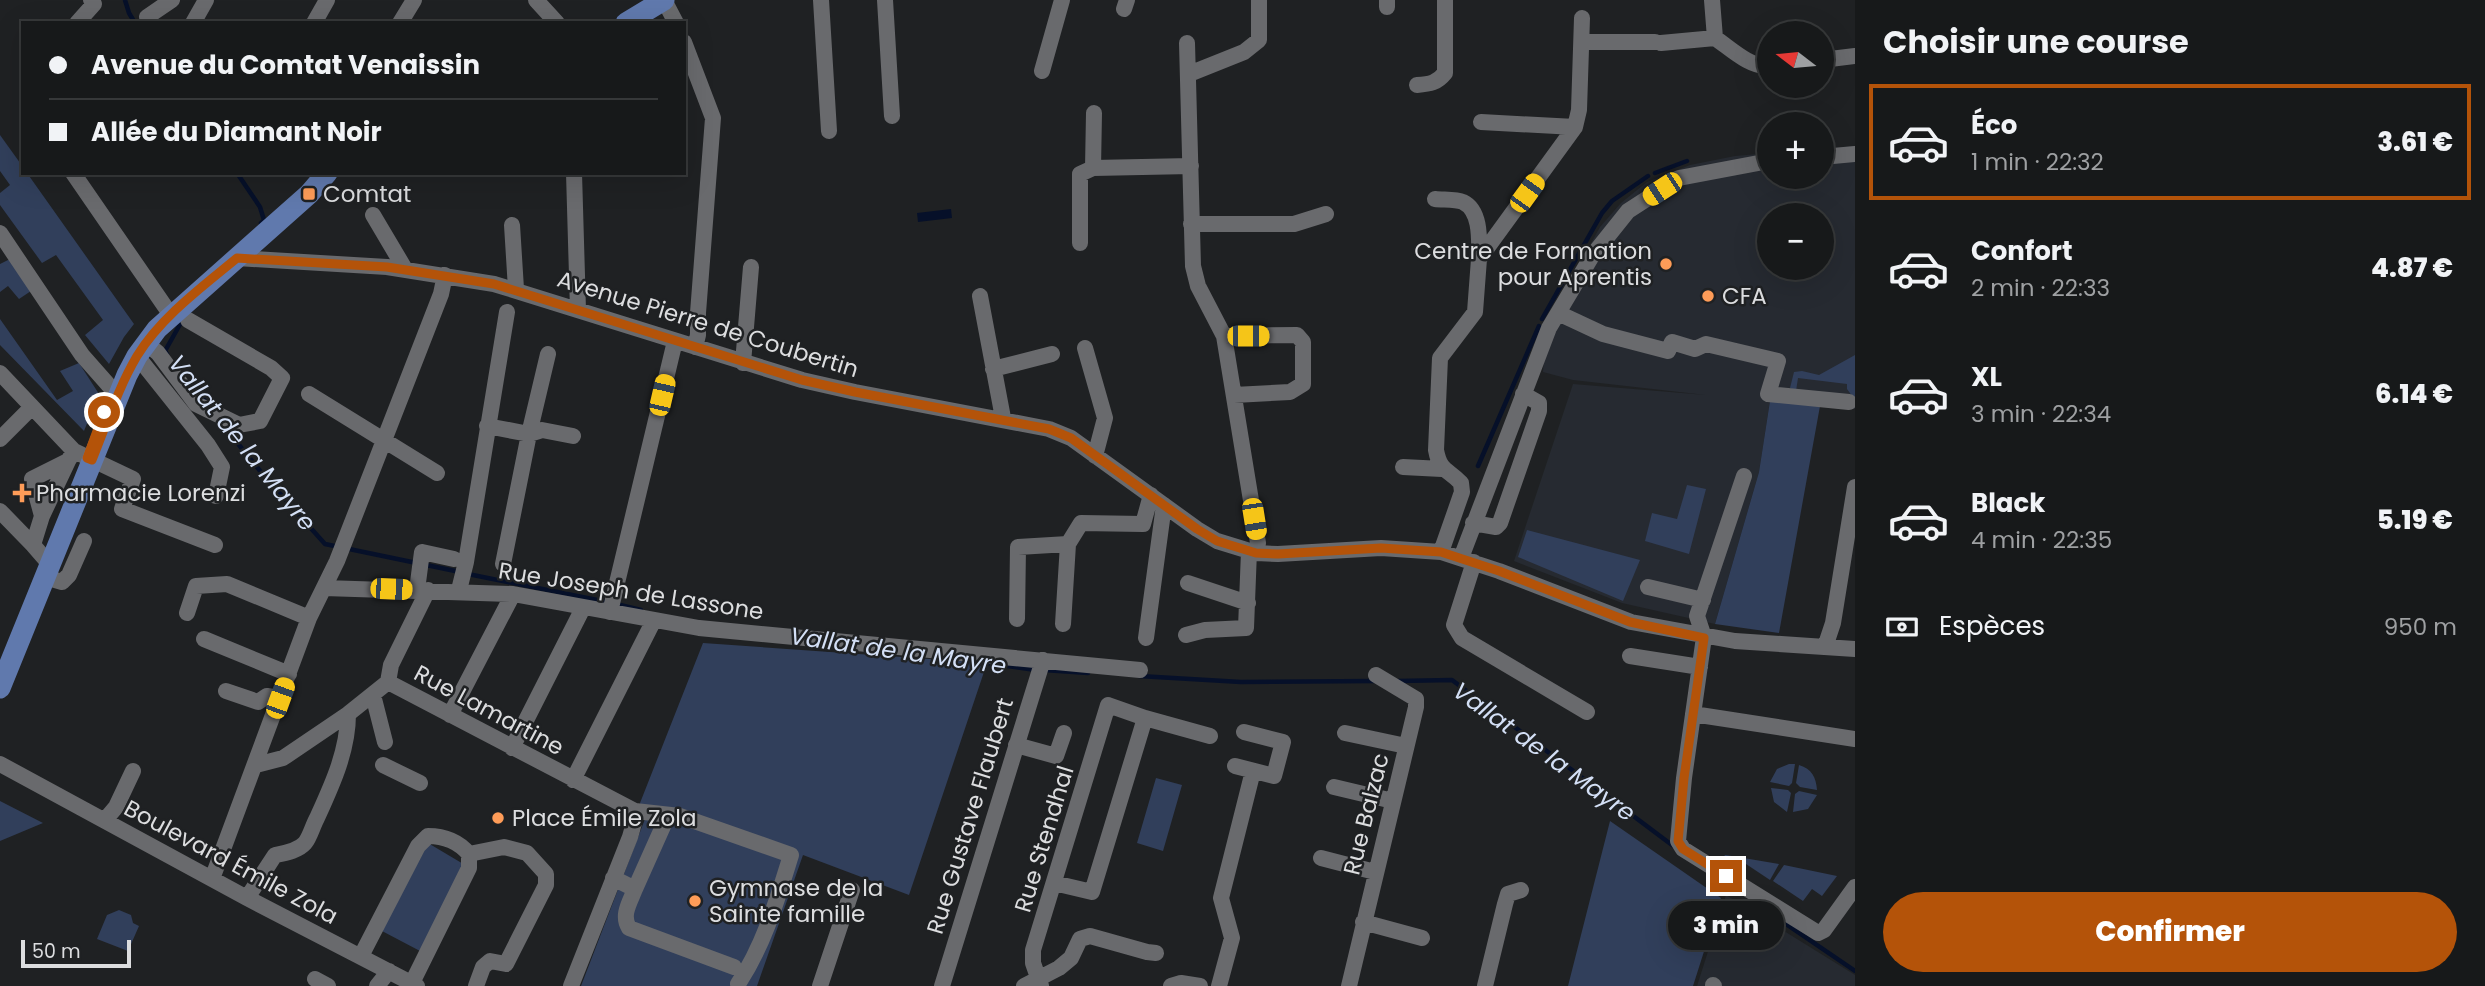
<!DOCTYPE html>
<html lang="fr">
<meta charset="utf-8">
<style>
body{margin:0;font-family:Poppins,sans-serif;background:#202223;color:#f1f3f6;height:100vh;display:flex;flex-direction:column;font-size:26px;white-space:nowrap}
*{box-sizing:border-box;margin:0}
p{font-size:23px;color:#9ea0a2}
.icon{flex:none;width:38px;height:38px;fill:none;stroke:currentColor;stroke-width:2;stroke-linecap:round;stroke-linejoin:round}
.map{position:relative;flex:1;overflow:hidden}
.side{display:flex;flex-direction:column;background:#17191a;width:630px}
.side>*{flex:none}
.guide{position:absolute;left:21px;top:21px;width:665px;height:154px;border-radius:0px;box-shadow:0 7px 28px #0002,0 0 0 2px #363839;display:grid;align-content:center;height:154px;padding:0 28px;background:#17191a}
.needle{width:46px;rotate:286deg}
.controls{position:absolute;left:1757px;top:21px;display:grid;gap:14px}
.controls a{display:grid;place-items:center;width:77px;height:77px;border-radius:50%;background:#17191a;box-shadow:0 7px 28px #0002,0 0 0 2px #363839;font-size:35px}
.scale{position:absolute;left:21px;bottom:18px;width:110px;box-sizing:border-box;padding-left:7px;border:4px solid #dcdddf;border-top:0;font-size:19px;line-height:24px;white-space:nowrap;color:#dcdddf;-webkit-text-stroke:5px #1f2123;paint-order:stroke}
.end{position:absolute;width:32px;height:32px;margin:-16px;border:9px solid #b45309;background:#fff;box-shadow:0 0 0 4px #fff}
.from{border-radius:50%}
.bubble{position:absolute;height:49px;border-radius:24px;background:#17191a;box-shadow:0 7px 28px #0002,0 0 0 2px #363839;font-size:23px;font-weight:800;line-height:49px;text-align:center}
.car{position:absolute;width:21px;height:42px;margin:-21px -10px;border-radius:9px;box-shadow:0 0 5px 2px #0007;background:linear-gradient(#f5c518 24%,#345 0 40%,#f5c518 0 76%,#345 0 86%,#f5c518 0)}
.guide b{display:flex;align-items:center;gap:24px;height:66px;font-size:26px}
.guide b+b{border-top:2px solid #363839}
.guide i{width:18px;height:18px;background:#f1f3f6}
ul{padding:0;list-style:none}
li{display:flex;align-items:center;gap:21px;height:116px;margin:0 14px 10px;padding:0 14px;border:4px solid transparent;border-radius:0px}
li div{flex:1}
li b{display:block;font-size:26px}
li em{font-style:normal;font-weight:800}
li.current{border-color:#b45309}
li>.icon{width:63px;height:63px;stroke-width:1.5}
h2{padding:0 28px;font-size:32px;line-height:84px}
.pay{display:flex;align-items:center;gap:18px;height:77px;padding:0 28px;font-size:26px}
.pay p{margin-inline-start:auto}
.primary-button{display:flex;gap:14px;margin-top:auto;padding:14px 28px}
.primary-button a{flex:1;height:80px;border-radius:42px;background:#b45309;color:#fff;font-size:28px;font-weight:800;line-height:80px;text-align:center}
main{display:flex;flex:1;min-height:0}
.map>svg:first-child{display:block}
</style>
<main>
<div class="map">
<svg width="1855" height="986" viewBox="0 0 1855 986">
<rect width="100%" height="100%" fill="#1f2123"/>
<path fill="#262a31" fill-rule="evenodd" d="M1855 146V409L1770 401 1759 472 1715 624 1622 603 1514 561 1573 384 1706 395 1573 380 1543 372 1546 325 1600 227 1621 203 1647 182 1690 165 1735 156 1769 153V177H1822V149ZM1769 215H1822V268H1769Z
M1726 895 1855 975V986H1697Z"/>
<path fill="#313f5b" d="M0 135 23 167V173H27L134 324 124 337 109 364 85 335 103 320 56 255 42 263 0 205V193L10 185 0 171Z
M10 259 31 291 19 299 8 286 0 292V264Z
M0 319 57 400 73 391 60 371 79 363 99 394 84 431 0 345Z
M1855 355V400L1847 389V384L1798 378 1796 391 1790 388 1794 372 1802 371 1819 375Z
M1770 401 1820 406 1779 633 1715 624 1759 472Z
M1687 485 1706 489 1689 554 1645 541 1652 513 1677 519Z
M1527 530 1640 560 1623 601 1518 557Z
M703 643 987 663 909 895 803 855 757 986H581L645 819 640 803Z
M1789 764H1795L1792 783 1789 786 1770 782 1777 769Z
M1799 765C1812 769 1816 777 1817 790L1800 787 1796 783Z
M1156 778 1182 785 1163 851 1137 843Z
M1771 788 1788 790 1791 793 1787 812 1774 802Z
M1799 791 1817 795 1808 809 1793 812 1795 794Z
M0 801 43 823 0 841Z
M1610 821 1721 898 1693 986H1568Z
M428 843 465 865 420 951 382 931Z
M1725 855H1726L1779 864 1770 880 1746 864 1740 872 1721 861Z
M1784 865 1837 876 1822 896 1812 889 1803 901 1773 881Z
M119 910 131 915 133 923 139 926 128 951 97 939 107 915Z"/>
<path fill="#061029" d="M951 209 952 218 918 222 917 213Z"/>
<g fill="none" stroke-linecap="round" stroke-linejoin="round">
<path stroke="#061029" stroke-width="4.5" d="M125 0 129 13 135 23
M237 173 260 207 264 220 261 223
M1655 173 1687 161
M1542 319 1602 213 1612 201 1648 176
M167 354 165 351 183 319
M192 385 204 400
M222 424 265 477 325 544 460 572
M1478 466 1539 326
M468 574 607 602
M616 604 641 610
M978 662 1036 670
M1044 670 1088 673
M1139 676 1241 682 1375 681
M1398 681 1452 680 1676 848
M1761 907 1855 971"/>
<path stroke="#696a6d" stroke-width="16" d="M536 0 557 23
M664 0 676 23
M821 0 829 131
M885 0 892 116
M1712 0 1715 38C1730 48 1750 68 1769 66
M1387 7V0
M1124 9 1127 0
M147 17 172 0
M77 23 94 4 91 0
M193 23 206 0
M314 23 327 0
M400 23 414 0
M684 42 713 118 698 313V335L695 347
M1582 42H1655
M1187 43 1193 266 1198 286 1224 336 1258 543 1256 553
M1661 43 1715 38
M1822 60 1855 56
M1042 71 1062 0
M1189 74 1244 52 1259 40V0
M1417 85C1430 84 1437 83 1445 73V0
M1481 122 1575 127
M1822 157 1855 154
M1093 168 1094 113
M73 173 166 308
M574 173 578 310
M1435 199C1443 200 1456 199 1463 202 1482 211 1479 243 1479 259
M373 215 405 269
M1191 224H1294L1326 214
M512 225 516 289
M0 233 82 355 112 389
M1080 243V174L1093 168 1191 166
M237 258 387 267 494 284 802 380 855 392 1049 429 1071 438 1197 529 1217 541 1256 553 1278 554 1381 548 1441 552 1499 571 1631 622 1735 641 1855 649
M980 296 1003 418
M1558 313 1603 334 1668 351 1672 342 1695 349 1706 344 1778 361 1768 394 1849 402
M1224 336 1297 335 1303 342V384L1290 392 1234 395
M146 343 158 353 196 404 239 425 260 421 282 378 271 368 188 320
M1085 348 1105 418 1095 456
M548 354 529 434 542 430 573 436
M137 356 208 445 222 467 216 496
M743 363 751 267
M993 369 1052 354
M0 373 74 451 133 479 122 509 215 545
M309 394 437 473
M487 426 529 434 503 564
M0 439 31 408
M1403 467 1442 469
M1744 476 1697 616 1704 637 1684 778 1678 841 1683 849 1818 933 1824 930 1855 887
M0 511 33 545
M42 516 68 461
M1473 523 1496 527 1500 523 1539 411V403L1523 394
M1441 552 1462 492 1461 483C1448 469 1440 472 1436 450L1440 358 1475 312 1479 259 1575 127 1579 110 1582 18
M1461 558 1549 328 1592 256 1628 211 1679 178 1769 161
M46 560 33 545 42 516 32 479 68 461 74 451
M1474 562 1454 625 1462 638 1587 712
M45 577 62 582 69 575 84 541
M1188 583 1248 603
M1648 587 1703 600
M324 588 513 594 699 628 1140 670
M417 590 422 552 454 559
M459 590 466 562 507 312
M610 612 675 341
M187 613 196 586 227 584 309 618
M1017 619 1018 547 1068 544
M1063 624 1068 544 1081 523 1143 524 1151 495
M1186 635 1205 630 1246 628 1249 551
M1146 638 1164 505
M204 639 289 674
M1825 647 1833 623 1855 487
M1630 656 1700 667
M388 682 391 665 428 590
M226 691 258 702 267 696 280 698
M373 695 385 742
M1693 714 1855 739
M450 715 513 594
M1145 718 1210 736
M1345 733 1406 746
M1016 745 1056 756 1064 733
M512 748 583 608
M0 764 247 898 417 986
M256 765 283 758 348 714 388 682 635 811 680 816 791 855C777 900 764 945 738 984
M383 765 420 783
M1235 766 1274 776 1283 742 1244 732
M573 780 654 620
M1334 787 1393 801
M105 820 116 807 133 771
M469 854 504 847 527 853 546 874V885L506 964 490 961 483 967 476 986
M1321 858 1375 872
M613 878 635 889C630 902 621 915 629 928L734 967
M212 879 309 618 337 561 441 294 445 275
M635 889 664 824
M247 898 275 855C285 853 298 851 305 843 310 837 313 825 317 818 332 785 348 751 348 714
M1363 922 1422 938
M361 956 418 846 428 836C445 836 458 841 469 854V868L412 983
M315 979 328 986
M1713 985 1714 986
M377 986 389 971
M571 986 630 837 634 823 635 811
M820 986 852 890
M942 986 1043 660
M1024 986 1059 968 1071 958 1080 939 1090 936 1147 952 1156 953
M1041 986 1033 963V950L1108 705 1145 718 1092 892 1054 883
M1171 986 1181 983 1200 986
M1219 986 1232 938 1221 898 1253 771
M1349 986 1416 707V699L1376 675
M1485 986 1505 904 1508 894 1521 890"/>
<path stroke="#6079ad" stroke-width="21" d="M626 23 664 0
M0 688 127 375 137 356 157 329 309 194 327 173"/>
</g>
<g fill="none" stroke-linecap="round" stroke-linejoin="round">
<path stroke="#b45309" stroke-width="9" d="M104 412 87 458 92 460C106 426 118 388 137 356 161 317 202 287 237 258L387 267 494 284 802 380 855 392 1049 429 1071 438 1197 529 1217 541 1256 553 1278 554 1381 548 1441 552 1499 571 1630 622 1704 638 1684 778 1678 841 1683 849 1726 876"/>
</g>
<g fill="#fe9c58" stroke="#1f2123" stroke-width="2.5">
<rect x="302" y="187" width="14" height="14" rx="3.5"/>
<circle cx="1666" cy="264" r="7"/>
<circle cx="1708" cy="296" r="7"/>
<path d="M18.5 482.5h7v7h7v7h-7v7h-7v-7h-7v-7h7z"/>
<circle cx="498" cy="818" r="7"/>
<circle cx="695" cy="901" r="7"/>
</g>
<g text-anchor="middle" stroke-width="5" stroke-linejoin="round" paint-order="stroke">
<g font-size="23" fill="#dcdddf" stroke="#1f2123" text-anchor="start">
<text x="323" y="202">Comtat</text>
<text x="1652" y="259" text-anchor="end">Centre de Formation<tspan x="1652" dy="26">pour Aprentis</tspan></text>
<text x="1722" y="304">CFA</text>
<text x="36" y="501">Pharmacie Lorenzi</text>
<text x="512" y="826">Place Émile Zola</text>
<text x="709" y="896">Gymnase de la<tspan x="709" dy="26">Sainte famille</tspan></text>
</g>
<g font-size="23" fill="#dcdddf" stroke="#1f2123">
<text transform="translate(708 324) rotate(17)" y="8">Avenue Pierre de Coubertin</text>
<text transform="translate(631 591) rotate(9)" y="8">Rue Joseph de Lassone</text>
<text transform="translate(489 710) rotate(28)" y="8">Rue Lamartine</text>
<text transform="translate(1366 814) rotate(-76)" y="8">Rue Balzac</text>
<text transform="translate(970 816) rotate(-73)" y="8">Rue Gustave Flaubert</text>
<text transform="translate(1044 839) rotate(-73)" y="8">Rue Stendhal</text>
<text transform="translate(231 862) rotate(28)" y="8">Boulevard Émile Zola</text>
</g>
<g font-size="24" font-style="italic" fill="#d3dff5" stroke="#1f2123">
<text transform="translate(242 443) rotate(51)" y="8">Vallat de la Mayre</text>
<text transform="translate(898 651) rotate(8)" y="8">Vallat de la Mayre</text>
<text transform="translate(1544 752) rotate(36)" y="8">Vallat de la Mayre</text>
</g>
</g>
</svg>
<div class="controls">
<a><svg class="needle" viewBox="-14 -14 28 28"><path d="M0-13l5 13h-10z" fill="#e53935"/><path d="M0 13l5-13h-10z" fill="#9ea0a2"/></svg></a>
<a>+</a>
<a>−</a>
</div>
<div class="scale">50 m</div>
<i class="end from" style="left:104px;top:412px"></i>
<i class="end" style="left:1726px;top:876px"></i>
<div class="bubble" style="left:1668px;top:901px;width:116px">3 min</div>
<i class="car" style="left:1662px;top:189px;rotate:237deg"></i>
<i class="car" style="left:1527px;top:193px;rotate:36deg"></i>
<i class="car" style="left:1248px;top:336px;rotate:90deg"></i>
<i class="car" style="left:662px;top:395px;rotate:13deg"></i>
<i class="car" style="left:1254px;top:519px;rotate:171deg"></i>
<i class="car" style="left:391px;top:589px;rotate:92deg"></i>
<i class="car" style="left:280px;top:698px;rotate:20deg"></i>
<div class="guide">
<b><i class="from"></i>Avenue du Comtat Venaissin</b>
<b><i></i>Allée du Diamant Noir</b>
</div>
</div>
<section class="side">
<h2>Choisir une course</h2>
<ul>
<li class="current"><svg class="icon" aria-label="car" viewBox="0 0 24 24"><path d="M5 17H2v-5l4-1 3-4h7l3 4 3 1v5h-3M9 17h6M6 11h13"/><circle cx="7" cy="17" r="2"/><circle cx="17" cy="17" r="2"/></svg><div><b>Éco</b><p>1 min · 22:32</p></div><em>3.61 €</em></li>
<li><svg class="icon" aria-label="car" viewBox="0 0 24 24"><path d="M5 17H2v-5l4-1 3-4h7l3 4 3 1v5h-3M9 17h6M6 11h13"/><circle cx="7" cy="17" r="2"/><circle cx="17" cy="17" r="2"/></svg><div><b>Confort</b><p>2 min · 22:33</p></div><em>4.87 €</em></li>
<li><svg class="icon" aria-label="car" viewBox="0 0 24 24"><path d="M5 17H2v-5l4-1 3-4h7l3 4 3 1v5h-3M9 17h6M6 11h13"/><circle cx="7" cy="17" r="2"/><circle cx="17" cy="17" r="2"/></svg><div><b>XL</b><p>3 min · 22:34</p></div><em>6.14 €</em></li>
<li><svg class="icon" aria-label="car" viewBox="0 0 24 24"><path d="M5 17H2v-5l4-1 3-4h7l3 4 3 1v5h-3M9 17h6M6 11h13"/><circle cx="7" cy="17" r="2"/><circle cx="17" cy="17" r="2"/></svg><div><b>Black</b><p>4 min · 22:35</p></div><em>5.19 €</em></li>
</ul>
<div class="pay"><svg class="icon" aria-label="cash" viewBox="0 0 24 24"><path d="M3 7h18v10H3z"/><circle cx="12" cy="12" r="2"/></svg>Espèces<p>950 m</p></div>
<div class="primary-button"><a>Confirmer</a></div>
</section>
</main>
